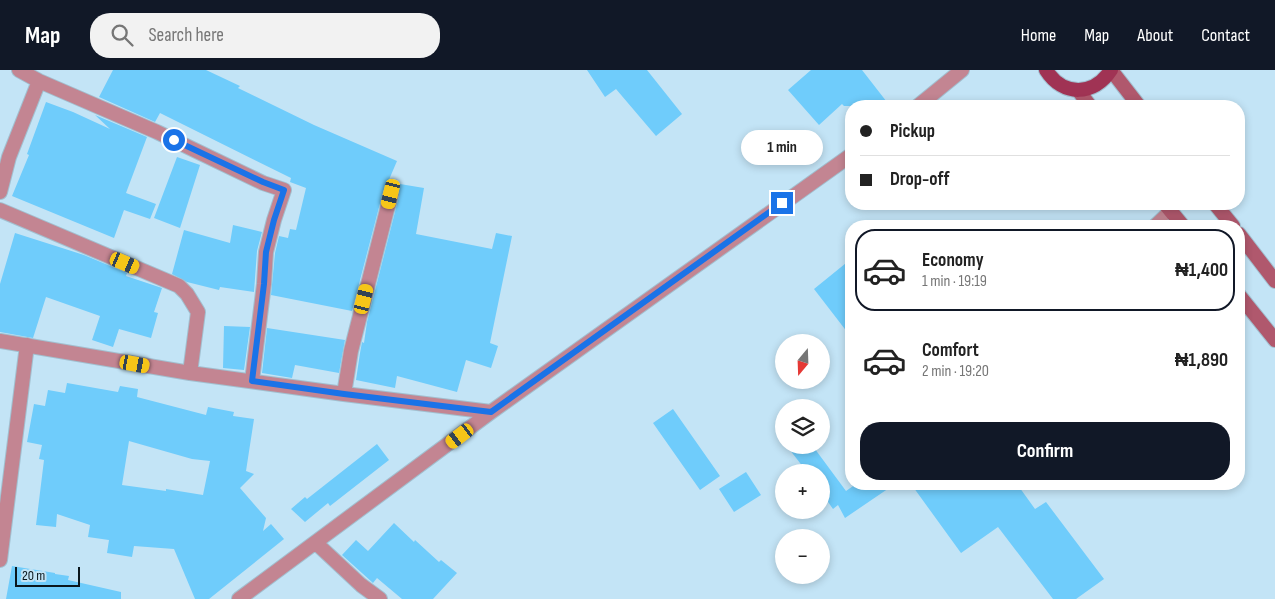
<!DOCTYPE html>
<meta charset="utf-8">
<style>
body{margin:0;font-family:"Sofia Sans Condensed",sans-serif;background:#f2f2f2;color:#222;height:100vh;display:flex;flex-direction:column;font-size:19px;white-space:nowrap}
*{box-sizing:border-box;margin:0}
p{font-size:16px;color:#767676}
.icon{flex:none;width:28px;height:28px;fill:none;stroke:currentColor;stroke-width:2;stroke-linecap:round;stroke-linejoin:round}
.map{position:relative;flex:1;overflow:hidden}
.drawer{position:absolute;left:845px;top:150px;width:400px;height:270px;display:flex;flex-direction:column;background:#fff;border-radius:20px;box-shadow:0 2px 8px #0003}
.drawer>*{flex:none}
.guide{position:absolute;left:845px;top:30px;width:400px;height:110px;border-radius:20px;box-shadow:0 2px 8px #0003;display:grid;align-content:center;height:110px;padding:0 15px;background:#fff}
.needle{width:32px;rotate:199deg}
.controls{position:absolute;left:775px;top:264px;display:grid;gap:10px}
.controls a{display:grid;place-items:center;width:55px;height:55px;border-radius:50%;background:#fff;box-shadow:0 2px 8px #0003;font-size:25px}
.scale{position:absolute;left:15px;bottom:12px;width:65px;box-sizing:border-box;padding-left:5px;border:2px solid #0a161c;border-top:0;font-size:14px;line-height:18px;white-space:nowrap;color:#0a161c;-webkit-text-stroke:4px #c3e4f6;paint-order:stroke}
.end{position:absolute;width:22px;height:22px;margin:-11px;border:6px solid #1a73e8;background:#fff;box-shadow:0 0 0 2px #fff}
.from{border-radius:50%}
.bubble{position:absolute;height:35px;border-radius:18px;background:#fff;box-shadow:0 2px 8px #0003;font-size:16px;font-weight:700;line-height:35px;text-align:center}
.car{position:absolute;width:15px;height:30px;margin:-15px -8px;border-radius:6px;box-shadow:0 0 4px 1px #0007;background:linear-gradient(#f5c518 24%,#345 0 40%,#f5c518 0 76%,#345 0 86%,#f5c518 0)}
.guide b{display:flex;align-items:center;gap:18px;height:48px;font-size:19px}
.guide b+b{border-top:1px solid #e0e0e0}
.guide i{width:12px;height:12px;background:#222}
ul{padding:9px 0 0;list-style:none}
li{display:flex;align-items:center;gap:15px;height:82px;margin:0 10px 8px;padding:0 5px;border:2px solid transparent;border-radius:20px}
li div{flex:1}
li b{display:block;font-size:19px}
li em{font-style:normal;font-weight:700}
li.on{border-color:#111827}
li>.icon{width:45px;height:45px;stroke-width:1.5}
.action{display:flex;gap:10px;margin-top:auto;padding:10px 15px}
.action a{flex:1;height:58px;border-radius:20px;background:#111827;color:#fff;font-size:20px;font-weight:700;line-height:58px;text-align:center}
header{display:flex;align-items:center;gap:30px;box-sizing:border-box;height:70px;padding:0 25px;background:#111827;color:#fff}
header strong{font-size:24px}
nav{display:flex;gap:28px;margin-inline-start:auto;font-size:18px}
.search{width:350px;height:45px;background:#f2f2f2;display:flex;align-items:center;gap:12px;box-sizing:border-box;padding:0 18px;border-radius:20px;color:#767676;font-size:19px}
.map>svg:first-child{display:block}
</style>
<header>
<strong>Map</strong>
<div class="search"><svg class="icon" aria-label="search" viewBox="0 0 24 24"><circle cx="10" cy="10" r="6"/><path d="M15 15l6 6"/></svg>Search here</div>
<nav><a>Home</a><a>Map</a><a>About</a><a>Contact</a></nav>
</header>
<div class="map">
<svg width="1275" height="529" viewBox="0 0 1275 529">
<rect width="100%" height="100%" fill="#c3e4f6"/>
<path fill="#6fccfb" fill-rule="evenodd" d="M113 0H206L240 16 238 18 314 55 397 91 388 112 424 118 416 164 492 179 496 163 512 166 490 273 498 276 491 298 466 290 457 322 397 306 395 318 356 310 360 283 362 272 364 273 367 252 399 126 397 118 389 116 385 118 383 122 352 241 271 225 275 183 279 166 288 168 290 159 296 160 306 118 290 112 291 108 160 43 155 52 99 27Z
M587 0H647L682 44 656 66 616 19 605 27Z
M811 0H862L890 36H844L842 34 819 55 788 20Z
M46 32 73 42 110 59 95 45 147 67 126 123 156 134 150 149 124 140 114 168 12 126 29 85 27 84Z
M177 87 200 95 180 158 154 148Z
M233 155 262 162 257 181 254 222 220 217 219 220 187 212 172 204 184 160 230 173Z
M15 163 84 185 127 203 126 206 162 218 154 242 158 243 151 268 119 259 113 277 92 270 100 246 46 227 33 268 0 262V214Z
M851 189V267L814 219Z
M224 256 250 257 244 300 223 298Z
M267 258 345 270 339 303 295 295 292 308 262 303Z
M67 313 118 322 120 316 138 319 137 327 206 345 208 337 234 342 233 346 254 349 246 401 254 404 240 418 266 448 263 461 271 454 284 469 209 529H195L174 479 134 476 132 487 107 483 109 470 88 467 90 455 57 444 56 457 36 455 44 390 39 389 42 375 27 372 34 334 45 336 48 320 65 323ZM129 371 192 389 210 391 203 425 166 419V421L122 415Z
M673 339 720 406 700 420 653 353Z
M377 374 389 390 330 436 328 433 305 452 291 439 305 427 307 429Z
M786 375H812L846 421 856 414H895L845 448 838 435 833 439 821 422V402H807Z
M746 402 761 425 734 442 719 419Z
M911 414H1017L1035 439 1046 432 1104 509 1076 529H1053L998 457 961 483Z
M394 453 414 472 415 470 439 492 441 490 457 503 433 529H402L377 508 373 513 342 485 356 470 368 481Z
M12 496 55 503V504L69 506 68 510 121 522V529H6Z"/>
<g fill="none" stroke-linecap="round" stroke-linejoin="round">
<g stroke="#a2bfcf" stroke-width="13">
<path id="service" d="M1153 156 1170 140"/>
</g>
<g stroke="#a2bfcf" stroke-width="16">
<path id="minor" d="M19 0 39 11 157 62 263 113 284 120 274 150 266 182 264 214 252 311
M918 36 962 0
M0 122 9 87 39 11
M0 140 179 216 187 224 198 242 190 303
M0 271 190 303 344 324 491 342
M344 324 351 281 391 124
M316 473 361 515 380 529
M0 490 27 275
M239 529 491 342 851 85"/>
</g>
<g stroke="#a2bfcf" stroke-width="16">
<path id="secondary" d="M1111 0 1139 36
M1078 20 1090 36
M1165 134 1183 156
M1215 134 1233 156
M1239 164 1275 211
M1239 225 1275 270"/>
</g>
<g stroke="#a2bfcf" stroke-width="16">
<path id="primary" d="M1046 0C1063 27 1094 26 1111 0"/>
</g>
<use href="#service" stroke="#c38592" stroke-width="11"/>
<use href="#minor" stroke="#c38592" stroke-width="14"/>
<use href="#secondary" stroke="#b0586d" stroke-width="14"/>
<use href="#primary" stroke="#a03354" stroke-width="14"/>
</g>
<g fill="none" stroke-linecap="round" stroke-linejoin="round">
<path stroke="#1a73e8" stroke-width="6" d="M174 70 263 112 284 120 274 150 266 182 264 214 252 311 344 324 491 342 782 133"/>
</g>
</svg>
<div class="controls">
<a><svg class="needle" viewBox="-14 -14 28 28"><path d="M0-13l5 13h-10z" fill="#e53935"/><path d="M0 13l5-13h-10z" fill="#767676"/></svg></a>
<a><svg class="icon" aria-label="layers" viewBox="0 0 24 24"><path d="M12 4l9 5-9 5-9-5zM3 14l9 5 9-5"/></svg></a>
<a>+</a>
<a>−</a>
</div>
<div class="scale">20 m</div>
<i class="end from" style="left:174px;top:70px"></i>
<i class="end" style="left:782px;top:133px"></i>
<div class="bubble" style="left:741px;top:60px;width:82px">1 min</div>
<i class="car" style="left:391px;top:124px;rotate:194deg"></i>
<i class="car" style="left:125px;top:193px;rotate:113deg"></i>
<i class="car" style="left:364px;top:229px;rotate:14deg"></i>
<i class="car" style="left:135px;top:294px;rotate:100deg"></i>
<i class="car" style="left:460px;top:366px;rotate:233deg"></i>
<div class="guide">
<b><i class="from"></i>Pickup</b>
<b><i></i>Drop-off</b>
</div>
<section class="drawer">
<ul>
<li class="on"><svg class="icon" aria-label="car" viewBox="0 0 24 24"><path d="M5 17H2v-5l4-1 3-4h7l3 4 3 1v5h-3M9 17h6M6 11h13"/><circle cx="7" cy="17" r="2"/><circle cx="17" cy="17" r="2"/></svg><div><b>Economy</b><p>1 min · 19:19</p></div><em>₦1,400</em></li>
<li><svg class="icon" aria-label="car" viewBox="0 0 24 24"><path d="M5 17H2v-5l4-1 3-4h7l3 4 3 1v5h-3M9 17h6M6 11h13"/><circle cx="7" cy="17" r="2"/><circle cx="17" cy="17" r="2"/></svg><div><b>Comfort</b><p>2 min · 19:20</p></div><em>₦1,890</em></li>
</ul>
<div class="action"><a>Confirm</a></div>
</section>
</div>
